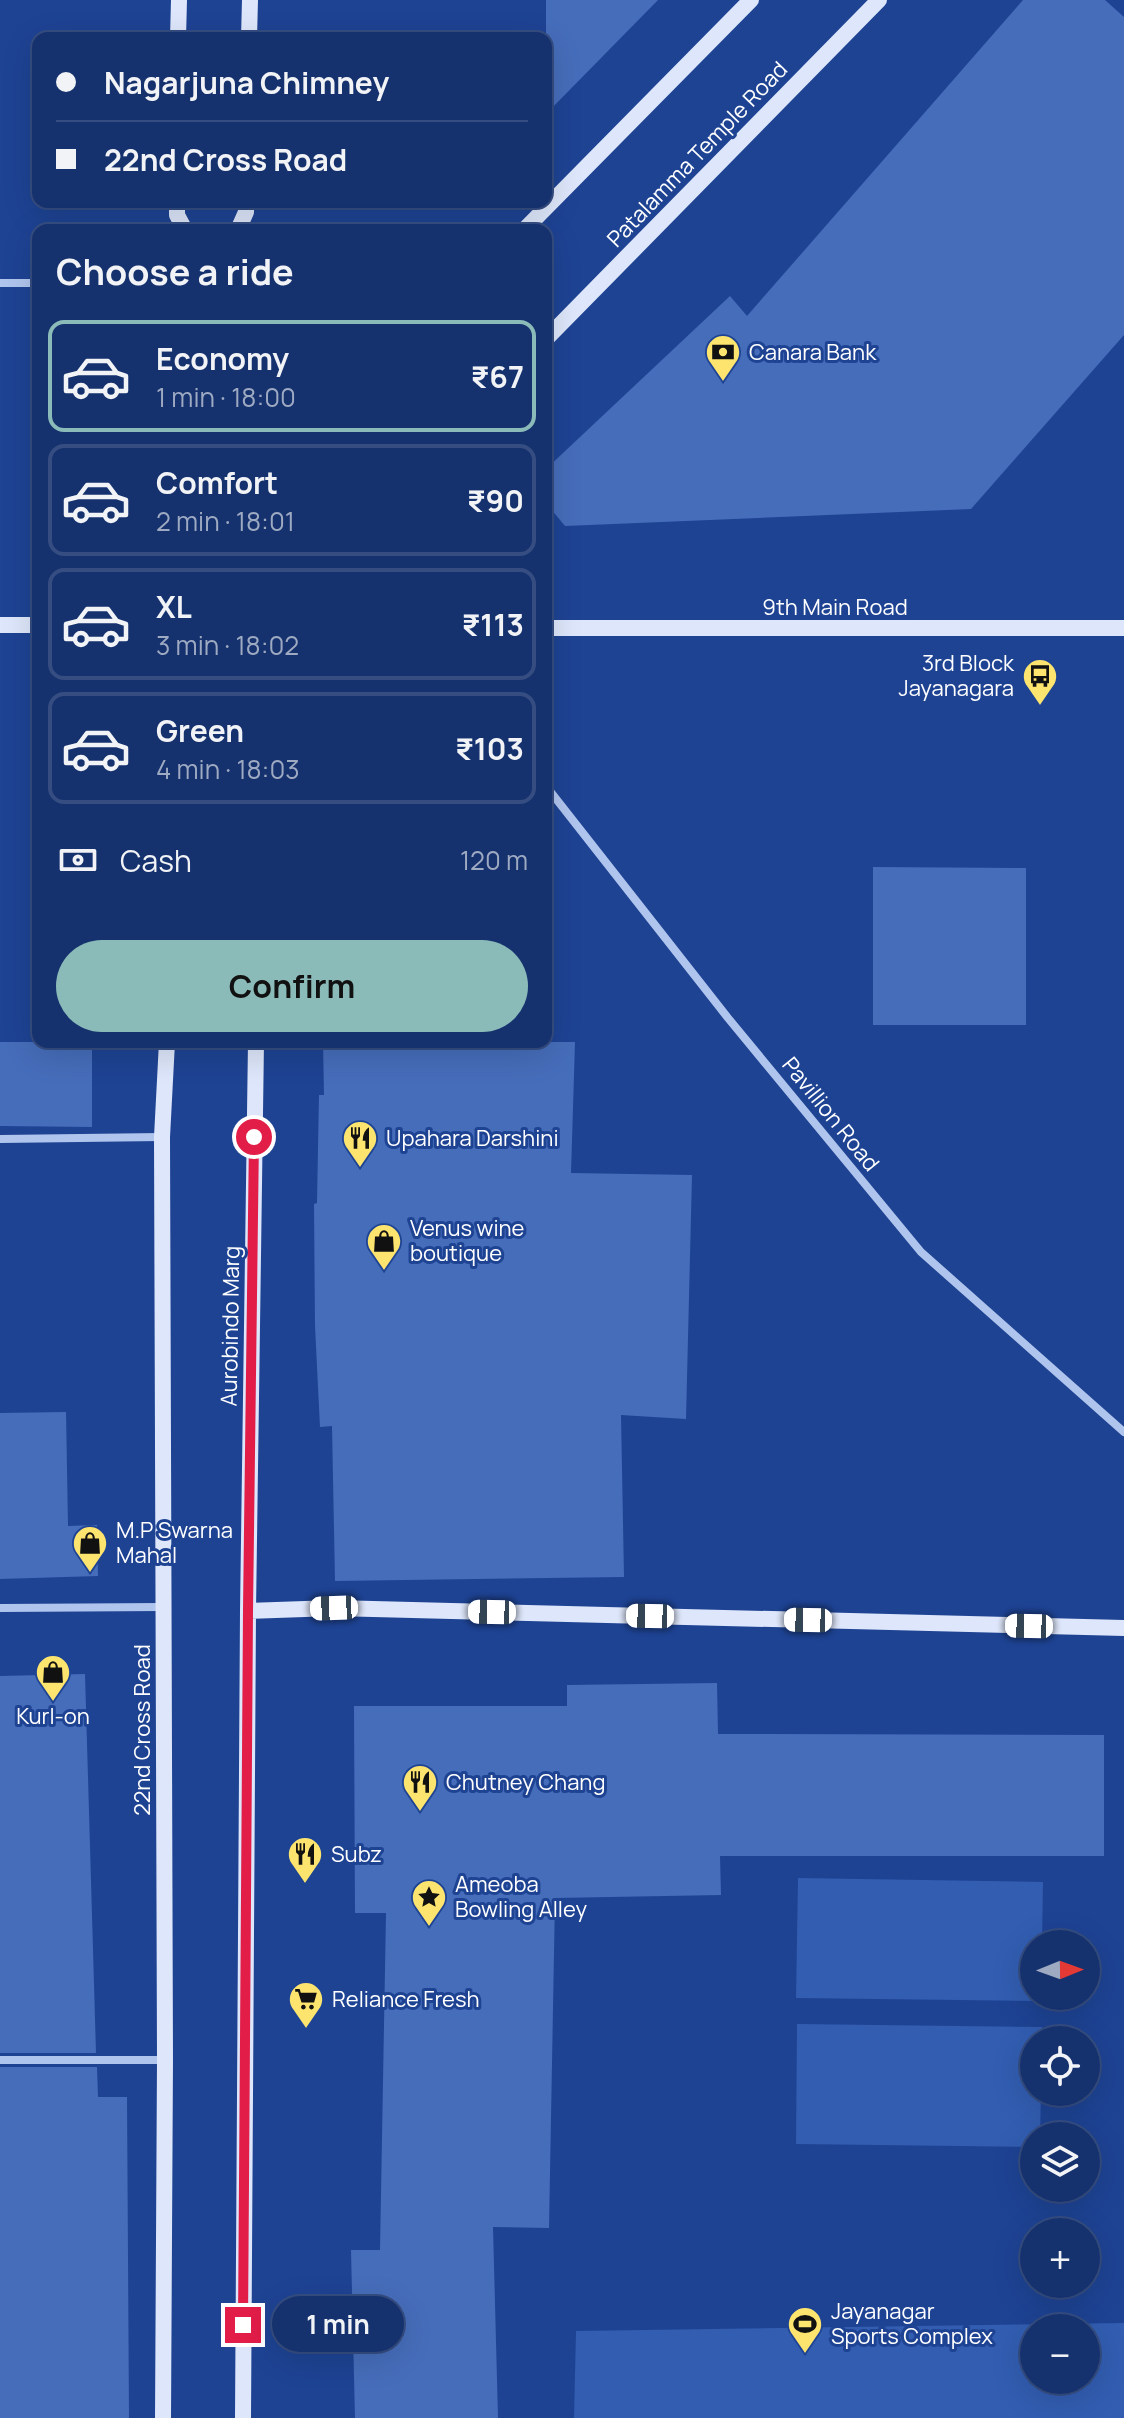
<!DOCTYPE html>
<meta charset="utf-8">
<style>
body{margin:0;font-family:Manrope,sans-serif;background:#233e76;color:#f1f3f6;height:100vh;display:flex;flex-direction:column;font-size:30px;white-space:nowrap}
*{box-sizing:border-box;margin:0}
p{font-size:26px;color:#9eaac2}
.icon{flex:none;width:44px;height:44px;fill:none;stroke:currentColor;stroke-width:2;stroke-linecap:round;stroke-linejoin:round}
.map{position:relative;flex:1;overflow:hidden}
.side{position:absolute;left:32px;top:224px;width:520px;height:824px;display:flex;flex-direction:column;background:#16326e;border-radius:16px;box-shadow:0 8px 32px #0002,0 0 0 2px #354d81}
.side>*{flex:none}
.hud{position:absolute;left:32px;top:32px;width:520px;height:176px;border-radius:16px;box-shadow:0 8px 32px #0002,0 0 0 2px #354d81;display:grid;align-content:center;height:176px;padding:0 24px;background:#16326e}
.needle{width:52px;rotate:89deg}
.fabs{position:absolute;left:1020px;top:1930px;display:grid;gap:16px}
.fabs a{display:grid;place-items:center;width:80px;height:80px;border-radius:50%;background:#16326e;box-shadow:0 8px 32px #0002,0 0 0 2px #354d81;font-size:40px}
.end{position:absolute;width:36px;height:36px;margin:-18px;border:10px solid #e11d48;background:#fff;box-shadow:0 0 0 4px #fff}
.from{border-radius:50%}
.bubble{position:absolute;height:56px;border-radius:28px;background:#16326e;box-shadow:0 8px 32px #0002,0 0 0 2px #354d81;font-size:26px;font-weight:700;line-height:56px;text-align:center}
.car{position:absolute;width:24px;height:48px;margin:-24px -12px;border-radius:10px;box-shadow:0 0 6px 2px #0007;background:linear-gradient(#fff 24%,#345 0 40%,#fff 0 76%,#345 0 86%,#fff 0)}
.hud b{display:flex;align-items:center;gap:28px;height:76px;font-size:30px}
.hud b+b{border-top:2px solid #354d81}
.hud i{width:20px;height:20px;background:#f1f3f6}
ul{padding:0;list-style:none}
li{display:flex;align-items:center;gap:24px;height:112px;margin:0 16px 12px;padding:0 8px;border:4px solid #354d81;border-radius:16px}
li div{flex:1}
li b{display:block;font-size:30px}
li em{font-style:normal;font-weight:700}
li.on{border-color:#8bbbb9}
li>.icon{width:72px;height:72px;stroke-width:1.5}
h2{padding:0 24px;font-size:36px;line-height:96px}
.pay{display:flex;align-items:center;gap:20px;height:88px;padding:0 24px;font-size:30px}
.pay p{margin-inline-start:auto}
.action{display:flex;gap:16px;margin-top:auto;padding:16px 24px}
.action a{flex:1;height:92px;border-radius:48px;background:#8bbbb9;color:#111;font-size:32px;font-weight:700;line-height:92px;text-align:center}
.map>svg:first-child{display:block}
</style>
<div class="map">
<svg width="1124" height="2418" viewBox="0 0 1124 2418">
<rect width="100%" height="100%" fill="#1e4393"/>
<path fill="#325db1" fill-rule="evenodd" d="M798 1878 1043 1882 1042 1944H1034V1996H1041L1040 2001 796 1998Z
M797 2024 1042 2027V2040H1034V2092H1041L1040 2136H1034V2147L796 2144Z
M1124 2323V2418H574L576 2331ZM1034 2328H1086V2380H1034Z"/>
<path fill="#466dba" d="M546 0H658L546 114Z
M1023 0H1105L1124 17V335L971 509 565 526 546 503V469L730 296 747 316Z
M873 867 1026 868V1025H873Z
M0 1042H92V1127L0 1126Z
M323 1042H575L571 1173 692 1175 686 1419 621 1415 624 1577 335 1581 332 1426 320 1427 315 1326 314 1204 317 1203 319 1095H324Z
M66 1412 68 1526 97 1525 98 1576 0 1579V1413Z
M85 1674 96 2053H0V1676Z
M717 1683 718 1734 1104 1735V1856H720L721 1895 555 1898 549 2228 493 2227 498 2418H355L351 2250H380L386 1913H355L354 1706H567V1685Z
M0 2067H97L98 2097H127L129 2418H0Z"/>
<g fill="none" stroke-linecap="round" stroke-linejoin="round">
<path stroke="#b0c5ee" stroke-width="8" d="M0 283H38
M546 786 728 1018 921 1252 1124 1432
M0 1139 161 1137
M0 1608 163 1607
M0 2060H165"/>
<path stroke="#dde6fa" stroke-width="16" d="M178 38 179 0
M249 38 250 0
M177 202V215L185 230
M238 230 246 212V202
M524 230 751 0
M546 339 879 0
M0 625H38
M546 628H1124
M248 1611 334 1608 1124 1628
M163 2418 165 2060 162 1137 167 1042
M243 2418 248 1611 256 1042"/>
</g>
<g fill="none" stroke-linecap="round" stroke-linejoin="round">
<path stroke="#e11d48" stroke-width="10" d="M243 2325 248 1611 254 1137"/>
</g>
<defs>
<g id="bank-pin" transform="scale(1.8)"><path d="M0 17L-7.5 6A9.5 9.5 0 1 1 7.5 6Z" fill="#fde46f" stroke="#1e4393"/><path d="M-6-4H6V4H-6ZM0-2.3a2.3 2.3 0 1 0 0 4.6a2.3 2.3 0 1 0 0-4.6Z" fill="#111"/></g>
<g id="bus-pin" transform="scale(1.8)"><path d="M0 17L-7.5 6A9.5 9.5 0 1 1 7.5 6Z" fill="#fde46f" stroke="#1e4393"/><path d="M-5-6H5V4H4V6H2V4H-2V6H-4V4H-5ZM-3.5-4V0h7V-4ZM-3.5 1.2v1.5H-2V1.2ZM2 1.2v1.5H3.5V1.2Z" fill="#111"/></g>
<g id="restaurant-pin" transform="scale(1.8)"><path d="M0 17L-7.5 6A9.5 9.5 0 1 1 7.5 6Z" fill="#fde46f" stroke="#1e4393"/><path d="M-5-6h1v4h1v-4h1v4h1v-4h1v5L-1.5 .5V6h-2V.5L-5-1ZM5-6V6H3V1.5H1.5Q1.5-4 5-6Z" fill="#111"/></g>
<g id="shop-pin" transform="scale(1.8)"><path d="M0 17L-7.5 6A9.5 9.5 0 1 1 7.5 6Z" fill="#fde46f" stroke="#1e4393"/><path d="M-5-2.5h2.3a2.7 3.5 0 0 1 5.4 0H5L5.5 6h-11ZM-1.5-2.5h3a1.5 2.3 0 0 0-3 0Z" fill="#111"/></g>
<g id="sight-pin" transform="scale(1.8)"><path d="M0 17L-7.5 6A9.5 9.5 0 1 1 7.5 6Z" fill="#fde46f" stroke="#1e4393"/><path d="M0-6L1.8-2.2L6-1.7L2.9 1.2L3.7 5.4L0 3.3L-3.7 5.4L-2.9 1.2L-6-1.7L-1.8-2.2Z" fill="#111"/></g>
<g id="supermarket-pin" transform="scale(1.8)"><path d="M0 17L-7.5 6A9.5 9.5 0 1 1 7.5 6Z" fill="#fde46f" stroke="#1e4393"/><path d="M-6-5.5h2.5l.6 2H6L4.5 2H-2.5L-4.4-4H-6ZM-1.5 3.2a1.3 1.3 0 1 0 .1 0ZM3 3.2a1.3 1.3 0 1 0 .1 0Z" fill="#111"/></g>
<g id="stadium-pin" transform="scale(1.8)"><path d="M0 17L-7.5 6A9.5 9.5 0 1 1 7.5 6Z" fill="#fde46f" stroke="#1e4393"/><path d="M0-5a6.5 5 0 1 0 0 10a6.5 5 0 1 0 0-10ZM-3.5-1.8h7v3.6h-7Z" fill="#111"/></g>
</defs>
<g fill-rule="evenodd">
<use href="#bank-pin" x="723" y="352"/>
<use href="#bus-pin" x="1040" y="676"/>
<use href="#restaurant-pin" x="360" y="1138"/>
<use href="#shop-pin" x="384" y="1241"/>
<use href="#shop-pin" x="90" y="1543"/>
<use href="#shop-pin" x="53" y="1672"/>
<use href="#restaurant-pin" x="420" y="1782"/>
<use href="#restaurant-pin" x="305" y="1854"/>
<use href="#sight-pin" x="429" y="1897"/>
<use href="#supermarket-pin" x="306" y="1999"/>
<use href="#stadium-pin" x="805" y="2324"/>
</g>
<g text-anchor="middle" stroke-width="6" stroke-linejoin="round" paint-order="stroke">
<g font-size="22" fill="#fff" stroke="#1e4393">
<text transform="translate(697 154) rotate(-46)" y="8">Patalamma Temple Road</text>
<text x="835" y="615">9th Main Road</text>
<text transform="translate(831 1114) rotate(51)" y="8">Pavillion Road</text>
<text transform="translate(230 1326) rotate(-89)" y="8">Aurobindo Marg</text>
<text transform="translate(142 1730) rotate(-90)" y="8">22nd Cross Road</text>
</g>
<g font-size="22" fill="#fff" stroke="#1e4393" text-anchor="start">
<text x="749" y="360">Canara Bank</text>
<text x="1014" y="671" text-anchor="end">3rd Block<tspan x="1014" dy="25">Jayanagara</tspan></text>
<text x="386" y="1146">Upahara Darshini</text>
<text x="410" y="1236">Venus wine<tspan x="410" dy="25">boutique</tspan></text>
<text x="116" y="1538">M.P Swarna<tspan x="116" dy="25">Mahal</tspan></text>
<text x="53" y="1724" text-anchor="middle">Kurl-on</text>
<text x="446" y="1790">Chutney Chang</text>
<text x="331" y="1862">Subz</text>
<text x="455" y="1892">Ameoba<tspan x="455" dy="25">Bowling Alley</tspan></text>
<text x="332" y="2007">Reliance Fresh</text>
<text x="831" y="2319">Jayanagar<tspan x="831" dy="25">Sports Complex</tspan></text>
</g>
</g>
</svg>
<div class="fabs">
<a><svg class="needle" viewBox="-14 -14 28 28"><path d="M0-13l5 13h-10z" fill="#e53935"/><path d="M0 13l5-13h-10z" fill="#9eaac2"/></svg></a>
<a><svg class="icon" aria-label="locate" viewBox="0 0 24 24"><circle cx="12" cy="12" r="6"/><path d="M12 2v4M12 18v4M2 12h4M18 12h4"/></svg></a>
<a><svg class="icon" aria-label="layers" viewBox="0 0 24 24"><path d="M12 4l9 5-9 5-9-5zM3 14l9 5 9-5"/></svg></a>
<a>+</a>
<a>−</a>
</div>
<i class="end from" style="left:254px;top:1137px"></i>
<i class="end" style="left:243px;top:2325px"></i>
<div class="bubble" style="left:272px;top:2296px;width:132px">1 min</div>
<i class="car" style="left:334px;top:1608px;rotate:268deg"></i>
<i class="car" style="left:492px;top:1612px;rotate:271deg"></i>
<i class="car" style="left:650px;top:1616px;rotate:271deg"></i>
<i class="car" style="left:808px;top:1620px;rotate:271deg"></i>
<i class="car" style="left:1029px;top:1626px;rotate:271deg"></i>
<div class="hud">
<b><i class="from"></i>Nagarjuna Chimney</b>
<b><i></i>22nd Cross Road</b>
</div>
<section class="side">
<h2>Choose a ride</h2>
<ul>
<li class="on"><svg class="icon" aria-label="car" viewBox="0 0 24 24"><path d="M5 17H2v-5l4-1 3-4h7l3 4 3 1v5h-3M9 17h6M6 11h13"/><circle cx="7" cy="17" r="2"/><circle cx="17" cy="17" r="2"/></svg><div><b>Economy</b><p>1 min · 18:00</p></div><em>₹67</em></li>
<li><svg class="icon" aria-label="car" viewBox="0 0 24 24"><path d="M5 17H2v-5l4-1 3-4h7l3 4 3 1v5h-3M9 17h6M6 11h13"/><circle cx="7" cy="17" r="2"/><circle cx="17" cy="17" r="2"/></svg><div><b>Comfort</b><p>2 min · 18:01</p></div><em>₹90</em></li>
<li><svg class="icon" aria-label="car" viewBox="0 0 24 24"><path d="M5 17H2v-5l4-1 3-4h7l3 4 3 1v5h-3M9 17h6M6 11h13"/><circle cx="7" cy="17" r="2"/><circle cx="17" cy="17" r="2"/></svg><div><b>XL</b><p>3 min · 18:02</p></div><em>₹113</em></li>
<li><svg class="icon" aria-label="car" viewBox="0 0 24 24"><path d="M5 17H2v-5l4-1 3-4h7l3 4 3 1v5h-3M9 17h6M6 11h13"/><circle cx="7" cy="17" r="2"/><circle cx="17" cy="17" r="2"/></svg><div><b>Green</b><p>4 min · 18:03</p></div><em>₹103</em></li>
</ul>
<div class="pay"><svg class="icon" aria-label="cash" viewBox="0 0 24 24"><path d="M3 7h18v10H3z"/><circle cx="12" cy="12" r="2"/></svg>Cash<p>120 m</p></div>
<div class="action"><a>Confirm</a></div>
</section>
</div>
